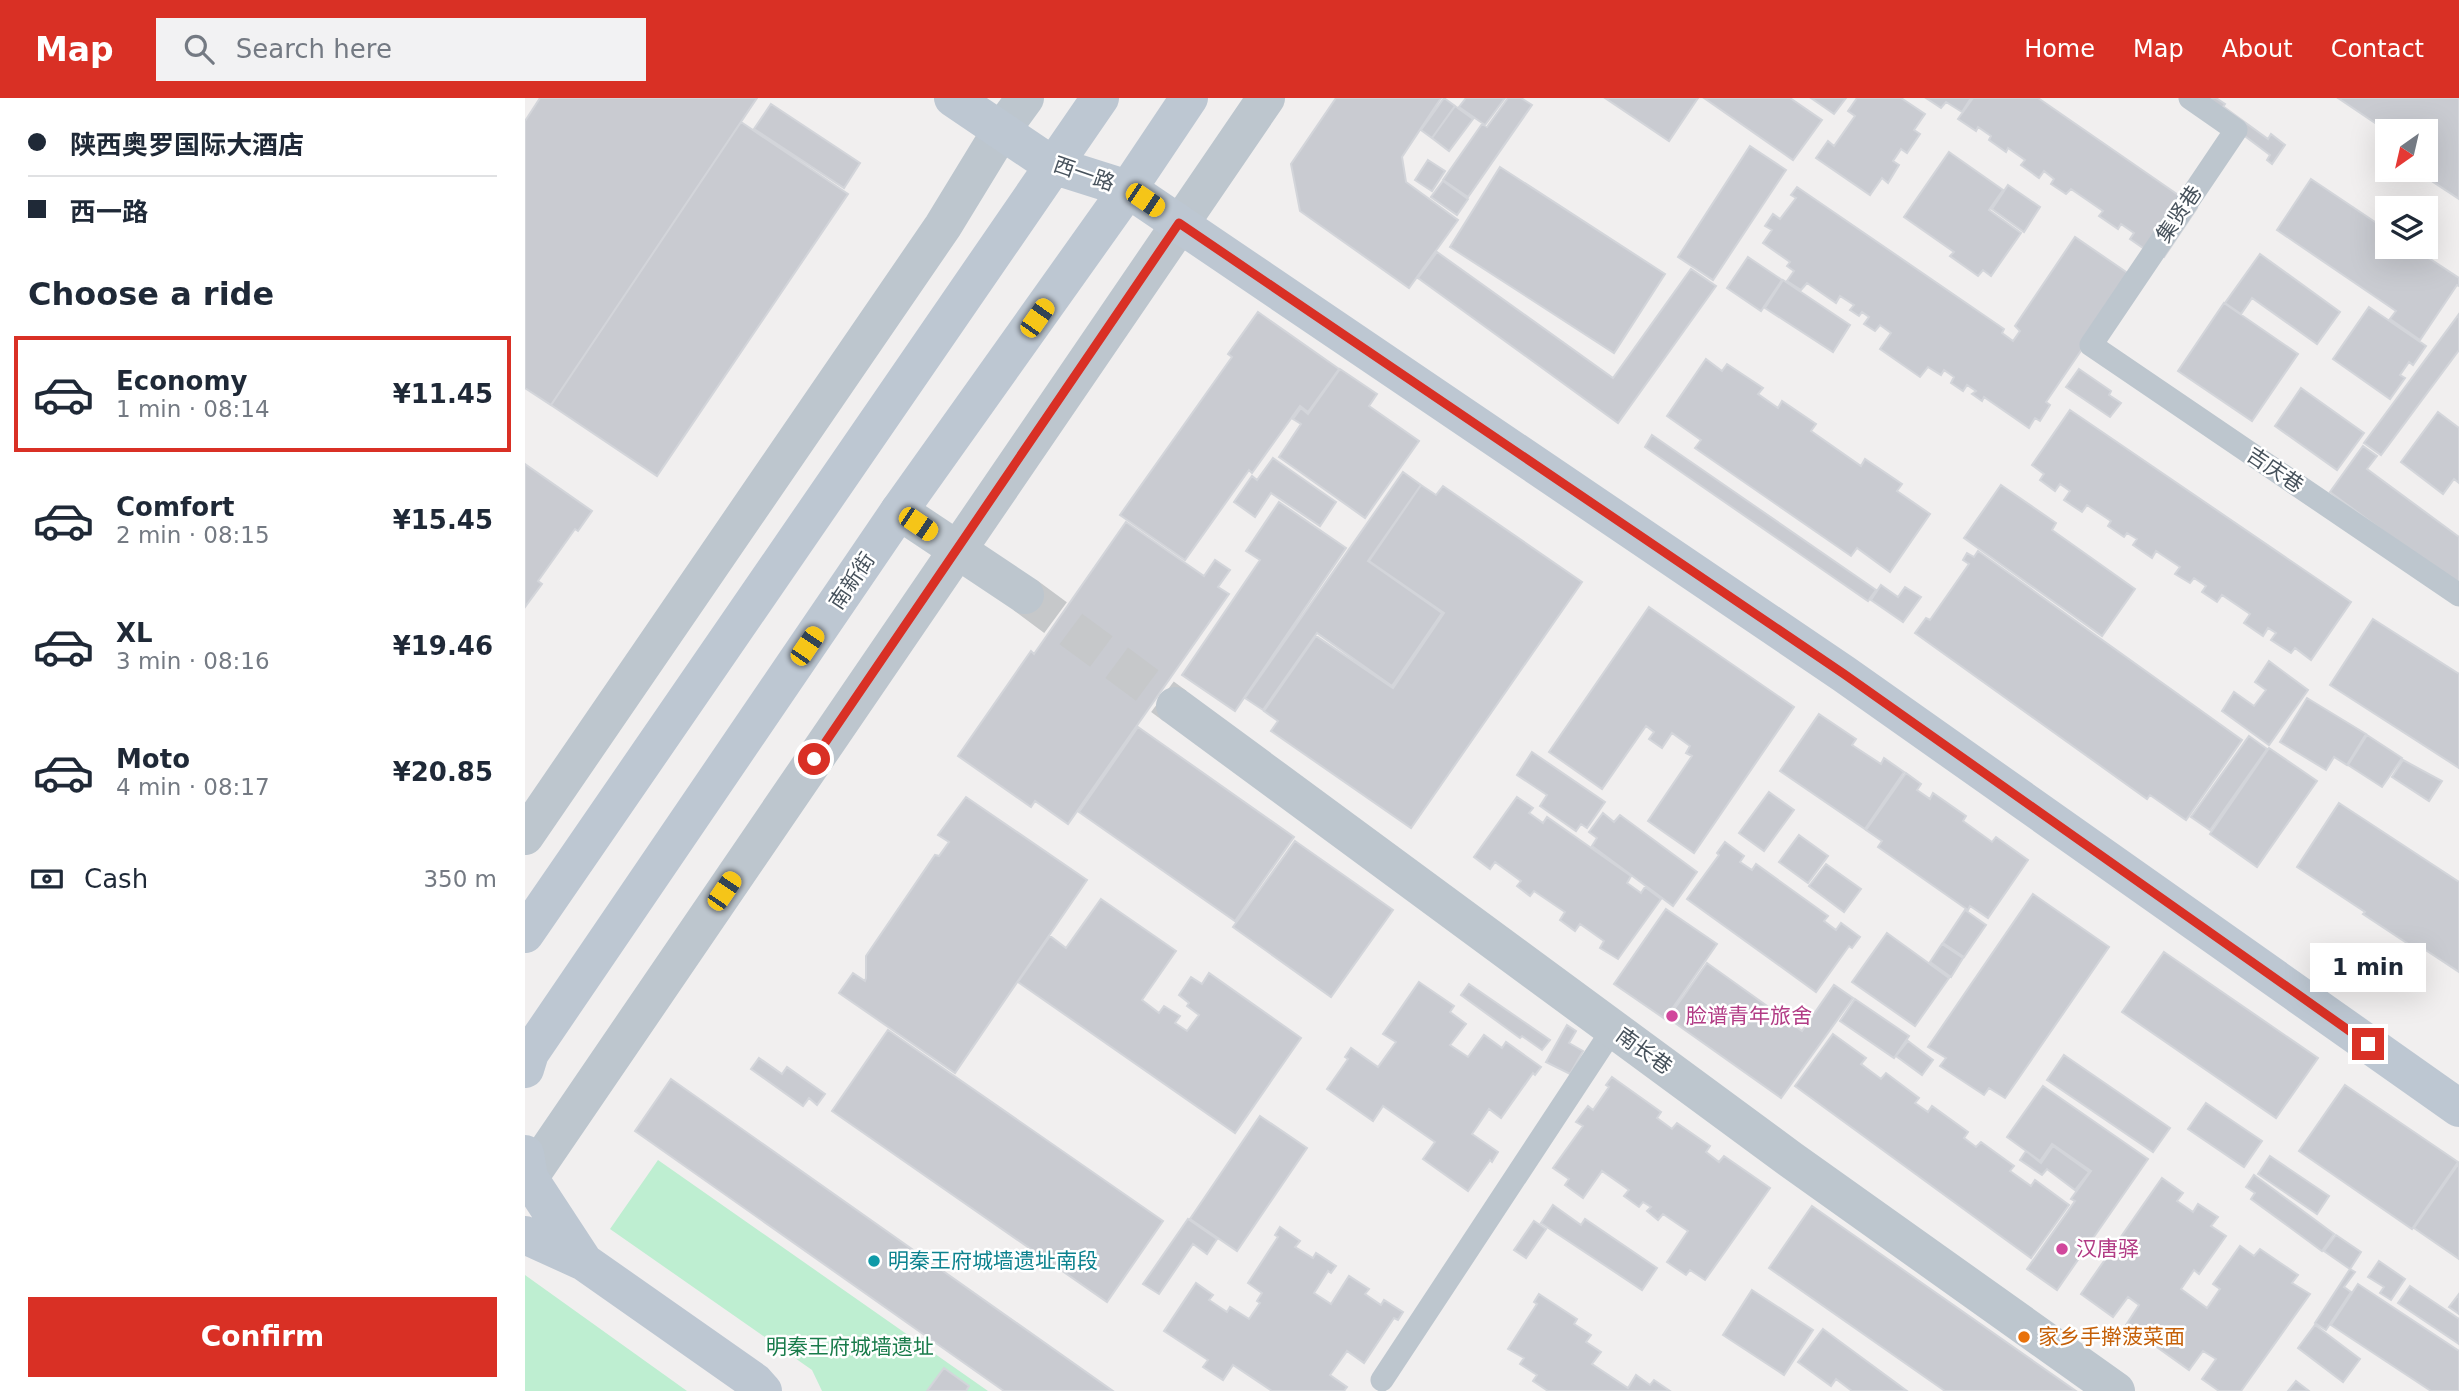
<!DOCTYPE html>
<meta charset="utf-8">
<style>
body{margin:0;font-family:"DejaVu Sans","Noto Sans SC",sans-serif;background:#f2f2f3;color:#1f2937;height:100vh;display:flex;flex-direction:column;font-size:26px;white-space:nowrap}
*{box-sizing:border-box;margin:0}
p{font-size:23px;color:#747a83}
.icon{flex:none;width:38px;height:38px;fill:none;stroke:currentColor;stroke-width:2;stroke-linecap:round;stroke-linejoin:round}
.map{position:relative;flex:1;overflow:hidden}
.details{display:flex;flex-direction:column;background:#fff;width:525px}
.details>*{flex:none}
.hud{display:grid;align-content:center;height:154px;padding:0 28px;background:#fff}
.needle{width:46px;rotate:214deg}
.buttons{position:absolute;left:1850px;top:21px;display:grid;gap:14px}
.buttons a{display:grid;place-items:center;width:63px;height:63px;border-radius:0px;background:#fff;box-shadow:0 7px 28px #0002;font-size:35px}
.end{position:absolute;width:32px;height:32px;margin:-16px;border:9px solid #d93025;background:#fff;box-shadow:0 0 0 4px #fff}
.from{border-radius:50%}
.bubble{position:absolute;height:49px;border-radius:0px;background:#fff;box-shadow:0 7px 28px #0002;font-size:23px;font-weight:600;line-height:49px;text-align:center}
.car{position:absolute;width:21px;height:42px;margin:-21px -10px;border-radius:9px;box-shadow:0 0 5px 2px #0007;background:linear-gradient(#f5c518 24%,#345 0 40%,#f5c518 0 76%,#345 0 86%,#f5c518 0)}
.hud b{display:flex;align-items:center;gap:24px;height:66px;font-size:26px}
.hud b+b{border-top:2px solid #e0e1e3}
.hud i{width:18px;height:18px;background:#1f2937}
ul{padding:0;list-style:none}
li{display:flex;align-items:center;gap:21px;height:116px;margin:0 14px 10px;padding:0 14px;border:4px solid transparent;border-radius:0px}
li div{flex:1}
li b{display:block;font-size:26px}
li em{font-style:normal;font-weight:600}
li.selected{border-color:#d93025}
li>.icon{width:63px;height:63px;stroke-width:1.5}
h2{padding:0 28px;font-size:32px;line-height:84px}
.pay{display:flex;align-items:center;gap:18px;height:77px;padding:0 28px;font-size:26px}
.pay p{margin-inline-start:auto}
.cta{display:flex;gap:14px;margin-top:auto;padding:14px 28px}
.cta a{flex:1;height:80px;border-radius:0px;background:#d93025;color:#fff;font-size:28px;font-weight:600;line-height:80px;text-align:center}
header{display:flex;align-items:center;gap:42px;box-sizing:border-box;height:98px;padding:0 35px;background:#d93025;color:#fff}
header strong{font-size:33px}
nav{display:flex;gap:38px;margin-inline-start:auto;font-size:24px}
.search{width:490px;height:63px;background:#f2f2f3;display:flex;align-items:center;gap:18px;box-sizing:border-box;padding:0 24px;border-radius:0px;color:#747a83;font-size:26px}
main{display:flex;flex:1;min-height:0}
.map>svg:first-child{display:block}
</style>
<header>
<strong>Map</strong>
<div class="search"><svg class="icon" aria-label="search" viewBox="0 0 24 24"><circle cx="10" cy="10" r="6"/><path d="M15 15l6 6"/></svg>Search here</div>
<nav><a>Home</a><a>Map</a><a>About</a><a>Contact</a></nav>
</header>
<main>
<section class="details">
<div class="hud">
<b><i class="from"></i>陕西奥罗国际大酒店</b>
<b><i></i>西一路</b>
</div>
<h2>Choose a ride</h2>
<ul>
<li class="selected"><svg class="icon" aria-label="car" viewBox="0 0 24 24"><path d="M5 17H2v-5l4-1 3-4h7l3 4 3 1v5h-3M9 17h6M6 11h13"/><circle cx="7" cy="17" r="2"/><circle cx="17" cy="17" r="2"/></svg><div><b>Economy</b><p>1 min · 08:14</p></div><em>¥11.45</em></li>
<li><svg class="icon" aria-label="car" viewBox="0 0 24 24"><path d="M5 17H2v-5l4-1 3-4h7l3 4 3 1v5h-3M9 17h6M6 11h13"/><circle cx="7" cy="17" r="2"/><circle cx="17" cy="17" r="2"/></svg><div><b>Comfort</b><p>2 min · 08:15</p></div><em>¥15.45</em></li>
<li><svg class="icon" aria-label="car" viewBox="0 0 24 24"><path d="M5 17H2v-5l4-1 3-4h7l3 4 3 1v5h-3M9 17h6M6 11h13"/><circle cx="7" cy="17" r="2"/><circle cx="17" cy="17" r="2"/></svg><div><b>XL</b><p>3 min · 08:16</p></div><em>¥19.46</em></li>
<li><svg class="icon" aria-label="car" viewBox="0 0 24 24"><path d="M5 17H2v-5l4-1 3-4h7l3 4 3 1v5h-3M9 17h6M6 11h13"/><circle cx="7" cy="17" r="2"/><circle cx="17" cy="17" r="2"/></svg><div><b>Moto</b><p>4 min · 08:17</p></div><em>¥20.85</em></li>
</ul>
<div class="pay"><svg class="icon" aria-label="cash" viewBox="0 0 24 24"><path d="M3 7h18v10H3z"/><circle cx="12" cy="12" r="2"/></svg>Cash<p>350 m</p></div>
<div class="cta"><a>Confirm</a></div>
</section>
<div class="map">
<svg width="1934" height="1293" viewBox="0 0 1934 1293">
<rect width="100%" height="100%" fill="#f1efef"/>
<path fill="#beeed1" d="M133 1062 463 1293H297L287 1272 85 1131Z
M0 1177 162 1293H0Z"/>
<path fill="#c9cbd1" stroke="#d3d5da" stroke-width="2" d="M15 0H232L26 307 0 290V23Z
M811 0H916L877 59 881 84 933 122 884 190 775 113 766 66Z
M919 0 930 8 907 40 896 32Z
M941 0H980L960 27 934 9Z
M983 0H996L1007 7 943 99 918 82 957 26 962 29Z
M1080 0H1173L1144 43Z
M1179 0H1265L1297 22 1268 62Z
M1286 0H1321L1309 16Z
M1332 0H1376L1400 16 1389 32 1395 36 1382 55 1376 51 1368 63 1374 67 1363 85 1357 80 1345 97 1291 60 1303 43 1309 48 1330 18 1323 13Z
M1401 0H1446L1437 14 1421 4 1416 10Z
M1448 0H1513L1672 110 1639 159 1621 152 1605 141 1609 135 1596 126 1593 131 1574 118 1578 113 1546 91 1541 96 1526 86 1529 81 1519 73 1514 80 1496 67 1500 62 1483 50 1481 54 1464 42 1466 38 1453 29 1451 33 1433 21Z
M1666 0H1691L1700 6 1692 17Z
M1813 0H1934V101L1890 72H1900V33H1862Z
M246 6 335 65 319 90 229 31Z
M930 8 948 21 924 53 907 40Z
M1699 9 1743 41 1746 36 1760 47 1747 66 1742 62 1745 57 1693 18Z
M216 24 323 96 132 378 26 307Z
M1225 48 1261 72 1188 182 1153 159Z
M1424 54 1478 92 1464 112 1496 135 1466 178 1458 172 1453 178 1425 158 1429 154 1379 119Z
M903 62 920 73 907 93 890 82Z
M975 69 1140 176 1089 255 925 149Z
M1786 81 1862 132V149H1887L1934 180V188L1932 187 1895 242 1865 221 1871 213 1752 132Z
M918 83 943 101 932 117 906 99Z
M1483 87 1515 109 1499 134 1467 111Z
M1272 89 1479 231 1477 235 1488 243 1495 233 1490 228 1550 139 1607 178 1521 304 1525 307 1515 323 1510 320 1504 330 1459 299 1457 303 1447 296 1451 293 1442 287 1438 293 1426 285 1429 279 1419 272 1416 277 1403 269 1395 279 1355 251 1366 235 1355 227 1350 233 1339 226 1344 219 1337 214 1334 218 1325 212 1329 207 1315 198 1311 205 1282 185 1276 192 1262 183 1269 173 1262 168 1265 164 1238 145 1247 132 1240 128 1248 116 1255 121 1271 100 1266 97Z
M912 154 1088 280 1166 171 1191 188 1093 325 893 180Z
M1735 156 1815 214 1792 246 1727 200 1716 216 1700 205Z
M1223 159 1257 182 1236 213 1202 190Z
M1258 182 1325 227 1308 254 1240 210Z
M1699 205 1773 256 1727 323 1653 273Z
M1844 209 1901 248 1888 267 1884 264 1875 277 1880 280 1865 301 1808 261Z
M733 214 814 271 783 314 775 308 727 375 724 372 660 462 595 417 707 259 703 256Z
M1934 216V252L1856 357 1839 345Z
M1181 261 1197 273 1202 266 1238 290 1233 296 1253 310 1257 303 1291 326 1286 333 1336 368 1340 361 1377 386 1372 393 1405 416 1365 474 1332 450 1326 458 1170 350 1176 342 1142 318Z
M815 271 852 296 844 308 894 343 840 420 754 359 776 326 768 321 776 310 783 316Z
M1554 271 1586 293 1584 297 1596 305 1585 319 1541 289Z
M1776 290 1839 335 1812 372 1750 328Z
M1545 312 1826 504 1786 562 1770 550 1766 555 1746 542 1751 535 1743 530 1738 538 1719 525 1725 516 1697 497 1692 504 1677 494 1681 488 1669 480 1665 485 1650 476 1655 469 1631 453 1627 460 1608 447 1612 441 1602 435 1599 439 1583 428 1586 423 1562 407 1557 414 1539 402 1545 393 1535 386 1530 393 1515 382 1519 376 1507 367Z
M1913 314 1934 330V385L1929 381 1918 396 1876 364Z
M1127 337 1351 492 1343 503 1120 349Z
M1838 348 1852 358 1842 371 1934 439V489L1805 394Z
M748 360 811 404 795 428 746 395 730 419 709 404 727 378 732 382Z
M0 366 67 413 53 433 50 431 13 483 17 486 0 509Z
M878 374 896 387 843 463 917 515 867 588 792 535 738 612 720 600Z
M896 387 911 397 918 388 1057 484 886 730 746 633 753 623 739 613 791 538 868 590 919 515 844 463Z
M1476 387 1531 425 1527 432 1610 491 1577 538 1439 440Z
M754 404 821 450 710 613 657 577 735 462 721 453Z
M601 424 679 478 690 462 705 472 693 489 704 496 543 726 510 703 506 709 433 658 506 553 509 556Z
M1453 453 1717 642 1661 722 1625 697 1622 701 1390 535 1401 520 1405 522 1444 466 1438 462 1442 455 1449 459Z
M1356 487 1373 499 1380 489 1396 499 1378 524 1346 502Z
M1124 509 1269 609 1169 755 1123 723 1167 658 1161 655 1165 648 1147 635 1137 650 1124 641 1129 634 1121 628 1077 691 1024 654Z
M1848 521 1934 576V670L1805 587Z
M1744 563 1783 592 1744 647 1697 613 1709 594 1729 608 1741 592 1730 584Z
M1782 600 1841 636 1822 667 1809 659 1801 672 1755 644Z
M1294 616 1331 641 1327 647 1356 666 1359 660 1379 674 1340 731 1255 673Z
M613 629 769 739 710 823 554 714Z
M1842 637 1877 660 1857 689 1823 667Z
M1724 638 1742 651 1685 732 1666 719Z
M1744 650 1792 683 1732 769 1685 736Z
M1007 654 1080 704 1062 730 1056 726 1051 733 1015 708 1022 697 992 677Z
M1878 662 1917 683 1904 703 1867 679Z
M1381 675 1396 686 1392 692 1405 701 1408 695 1441 718 1438 723 1467 744 1471 739 1503 762 1463 820 1445 808 1443 812 1353 749 1357 743 1341 732Z
M1244 694 1269 712 1239 753 1214 735Z
M441 699 562 782 430 975 314 895 328 875 340 883 341 880V858L410 757 414 758 424 744 413 737Z
M992 699 1008 710 1004 715 1018 725 1022 719 1106 778 1102 785 1116 795 1120 789 1136 801 1093 861 1075 850 1079 843 1055 826 1050 833 1035 822 1040 814 1009 793 1005 798 992 788 996 783 970 764 965 771 949 759Z
M1814 705 1934 784V874L1896 849 1894 853 1838 816 1840 814 1772 769Z
M1078 715 1089 724 1095 717 1172 774 1148 808 1067 748 1072 740 1064 734Z
M1274 737 1303 758 1283 785 1254 764Z
M770 743 868 812 806 899 708 829Z
M1200 744 1219 758 1215 764 1227 772 1231 766 1303 818 1299 823 1311 832 1316 825 1335 839 1327 850 1324 848 1291 894 1162 801 1194 757 1192 755Z
M1301 766 1336 791 1319 814 1284 788Z
M1508 796 1584 849 1480 1000 1464 990 1459 997 1415 968 1421 960 1403 949Z
M576 801 651 853 617 902 634 915 639 908 655 918 650 925 662 933 674 917 662 908 664 905 654 897 666 879 677 886 684 875 776 940 710 1035 493 884 525 838 541 850Z
M1141 811 1192 846 1140 921 1089 886Z
M1440 812 1461 827 1439 859 1418 845Z
M1362 835 1424 880 1390 928 1327 884Z
M1417 846 1438 860 1426 879 1405 864Z
M1639 854 1793 960 1751 1020 1597 914Z
M1182 865 1277 933 1309 887 1328 900 1256 1000 1143 920Z
M894 884 929 908 925 914 941 926 925 947 943 959 959 937 977 950 981 944 1016 969 1010 977 1008 975 976 1020 964 1011 947 1036 973 1054 967 1064 965 1062 943 1093 898 1061 910 1044 858 1008 848 1023 802 991 823 961 820 959 826 950 853 969 871 944 858 936Z
M944 886 1025 942 1017 952 997 938 995 940 936 897Z
M1330 901 1384 938 1369 960 1315 923Z
M1042 927 1051 933 1044 945 1058 953 1045 976 1021 964Z
M363 932 638 1123 582 1204 307 1013Z
M1308 936 1341 960 1336 966 1356 981 1361 975 1394 1000 1390 1005 1403 1014 1407 1008 1443 1034 1439 1040 1451 1049 1456 1044 1489 1068 1485 1073 1506 1088 1510 1082 1544 1107 1506 1160 1270 988Z
M1383 943 1408 962 1397 977 1371 958Z
M1539 957 1645 1030 1628 1054 1522 982Z
M234 960 257 976 262 969 300 996 292 1007 284 1000 278 1008 226 971Z
M1087 979 1136 1014 1132 1020 1147 1031 1152 1025 1185 1048 1181 1054 1194 1064 1199 1058 1245 1090 1180 1182 1165 1172 1161 1177 1142 1164 1163 1133 1138 1116 1133 1122 1122 1113 1126 1109 1118 1104 1114 1109 1099 1098 1104 1092 1077 1073 1058 1100 1040 1087 1044 1081 1028 1070 1058 1028 1051 1024 1063 1008 1068 1012 1084 989 1081 987Z
M146 981 588 1293H479L110 1033Z
M1820 987 1933 1064 1887 1131 1774 1053Z
M1518 988 1623 1061 1532 1192 1502 1171 1550 1103 1546 1101 1566 1073 1527 1046 1515 1063 1482 1039Z
M1681 1005 1737 1043 1719 1069 1663 1031Z
M735 1018 782 1050 712 1153 665 1121Z
M1528 1048 1564 1074 1550 1092 1522 1071 1517 1077 1495 1062 1501 1053 1516 1065Z
M1745 1058 1804 1098 1792 1116 1733 1076Z
M1934 1065V1161L1889 1130Z
M1729 1077 1809 1136 1797 1153 1726 1101 1730 1095 1721 1089Z
M1637 1080 1658 1095 1652 1103 1668 1114 1673 1106 1693 1119 1686 1128 1701 1138 1674 1176 1669 1172 1656 1191 1682 1210 1695 1191 1688 1186 1715 1148 1729 1158 1735 1151 1773 1177 1767 1185 1785 1196 1716 1293H1694L1677 1281 1691 1261 1678 1253 1664 1272 1601 1227 1614 1207 1603 1199 1588 1219 1556 1196Z
M1028 1107 1056 1127 1060 1121 1132 1170 1117 1192 1016 1125Z
M1287 1108 1551 1293H1420L1244 1170Z
M663 1121 692 1141 682 1156 668 1146 634 1196 618 1186Z
M1009 1123 1021 1131 1001 1160 989 1152Z
M755 1129 775 1143 770 1149 788 1160 791 1155 811 1168 806 1175 803 1173 789 1195 806 1206 824 1178 844 1191 840 1196 856 1207 859 1202 878 1214 873 1222 869 1220 839 1265 822 1253 805 1277 822 1289 819 1293H747L708 1267 698 1282 678 1269 683 1262 639 1233 671 1185 688 1197 684 1202 702 1214 705 1209 724 1221 735 1205 732 1203 737 1195 723 1185 753 1139 750 1137Z
M1811 1137 1836 1154 1825 1171 1799 1153Z
M1854 1163 1880 1181 1866 1202 1855 1195 1859 1189 1843 1179Z
M1825 1171 1830 1174 1819 1189 1826 1194 1801 1232 1790 1225Z
M1833 1186 1934 1253V1293H1906L1806 1227Z
M1885 1188 1934 1221V1246L1873 1205Z
M1227 1192 1288 1232 1259 1277 1198 1237Z
M1014 1196 1052 1221 1049 1226 1066 1237 1061 1244 1076 1254 1067 1266 1103 1290 1111 1277 1125 1287 1129 1282 1145 1293H1023L1008 1283 1012 1277 995 1266 999 1260 983 1251 1012 1206 1009 1204Z
M1934 1196V1216L1924 1209Z
M1790 1227 1835 1261 1818 1284 1773 1250Z
M1298 1231 1382 1293H1327L1311 1281 1306 1288 1273 1264Z
M419 1270 444 1288 441 1293H402Z
M1771 1283 1784 1293H1763Z"/>
<g fill="none" stroke-linecap="round" stroke-linejoin="round">
<path stroke="#c6c8ca" stroke-width="38" stroke-dasharray="38 19" stroke-linecap="butt" d="M500 497 650 608"/>
<path stroke="#bdc6ce" stroke-width="23" d="M1665 0 1711 32 1566 247 1934 497
M857 1282 1088 931"/>
<path stroke="#bdc6ce" stroke-width="38" d="M374 413 500 497
M650 608 1265 1061 1591 1293
M0 738 418 128 476 33 500 0
M4 1080 741 0"/>
<path stroke="#bdc7d2" stroke-width="38" d="M428 0 527 67 603 91 1319 576 1934 1010
M0 836 575 0
M0 971 5 955 374 413 603 91 664 0
M0 1056 4 1080 59 1164
M0 1137 59 1164 230 1284 238 1293"/>
</g>
<g fill="none" stroke-linecap="round" stroke-linejoin="round">
<path stroke="#d93025" stroke-width="9" d="M289 661 654 125 1319 576 1843 946"/>
</g>
<g fill="#d1479c" stroke="#fff" stroke-width="2.5">
<circle cx="1147" cy="918" r="7"/>
<circle cx="1537" cy="1151" r="7"/>
</g>
<circle fill="#0f9aa8" stroke="#fff" stroke-width="2.5" cx="349" cy="1163" r="7"/>
<circle fill="#e8710a" stroke="#fff" stroke-width="2.5" cx="1499" cy="1239" r="7"/>
<g text-anchor="middle" stroke-width="5" stroke-linejoin="round" paint-order="stroke">
<g font-size="21" fill="#47525c" stroke="#fff">
<text transform="translate(559 76) rotate(19)" y="7">西一路</text>
<text transform="translate(1654 116) rotate(-56)" y="7">集贤巷</text>
<text transform="translate(1750 372) rotate(34)" y="7">吉庆巷</text>
<text transform="translate(327 483) rotate(-56)" y="7">南新街</text>
<text transform="translate(1119 953) rotate(36)" y="7">南长巷</text>
</g>
<g font-size="21" fill="#b23c85" stroke="#fff" text-anchor="start">
<text x="1161" y="925">脸谱青年旅舍</text>
<text x="1551" y="1158">汉唐驿</text>
</g>
<g font-size="21" fill="#0d838f" stroke="#fff" text-anchor="start">
<text x="363" y="1170">明秦王府城墙遗址南段</text>
</g>
<g font-size="21" fill="#c56008" stroke="#fff" text-anchor="start">
<text x="1513" y="1246">家乡手擀菠菜面</text>
</g>
<g font-size="21" fill="#197c4b" stroke="#fff">
<text x="325" y="1256">明秦王府城墙遗址</text>
</g>
</g>
</svg>
<div class="buttons">
<a><svg class="needle" viewBox="-14 -14 28 28"><path d="M0-13l5 13h-10z" fill="#e53935"/><path d="M0 13l5-13h-10z" fill="#747a83"/></svg></a>
<a><svg class="icon" aria-label="layers" viewBox="0 0 24 24"><path d="M12 4l9 5-9 5-9-5zM3 14l9 5 9-5"/></svg></a>
</div>
<i class="end from" style="left:289px;top:661px"></i>
<i class="end" style="left:1843px;top:946px"></i>
<div class="bubble" style="left:1785px;top:845px;width:116px">1 min</div>
<i class="car" style="left:620px;top:102px;rotate:124deg"></i>
<i class="car" style="left:512px;top:220px;rotate:35deg"></i>
<i class="car" style="left:393px;top:426px;rotate:124deg"></i>
<i class="car" style="left:282px;top:548px;rotate:34deg"></i>
<i class="car" style="left:199px;top:793px;rotate:34deg"></i>
</div>
</main>
